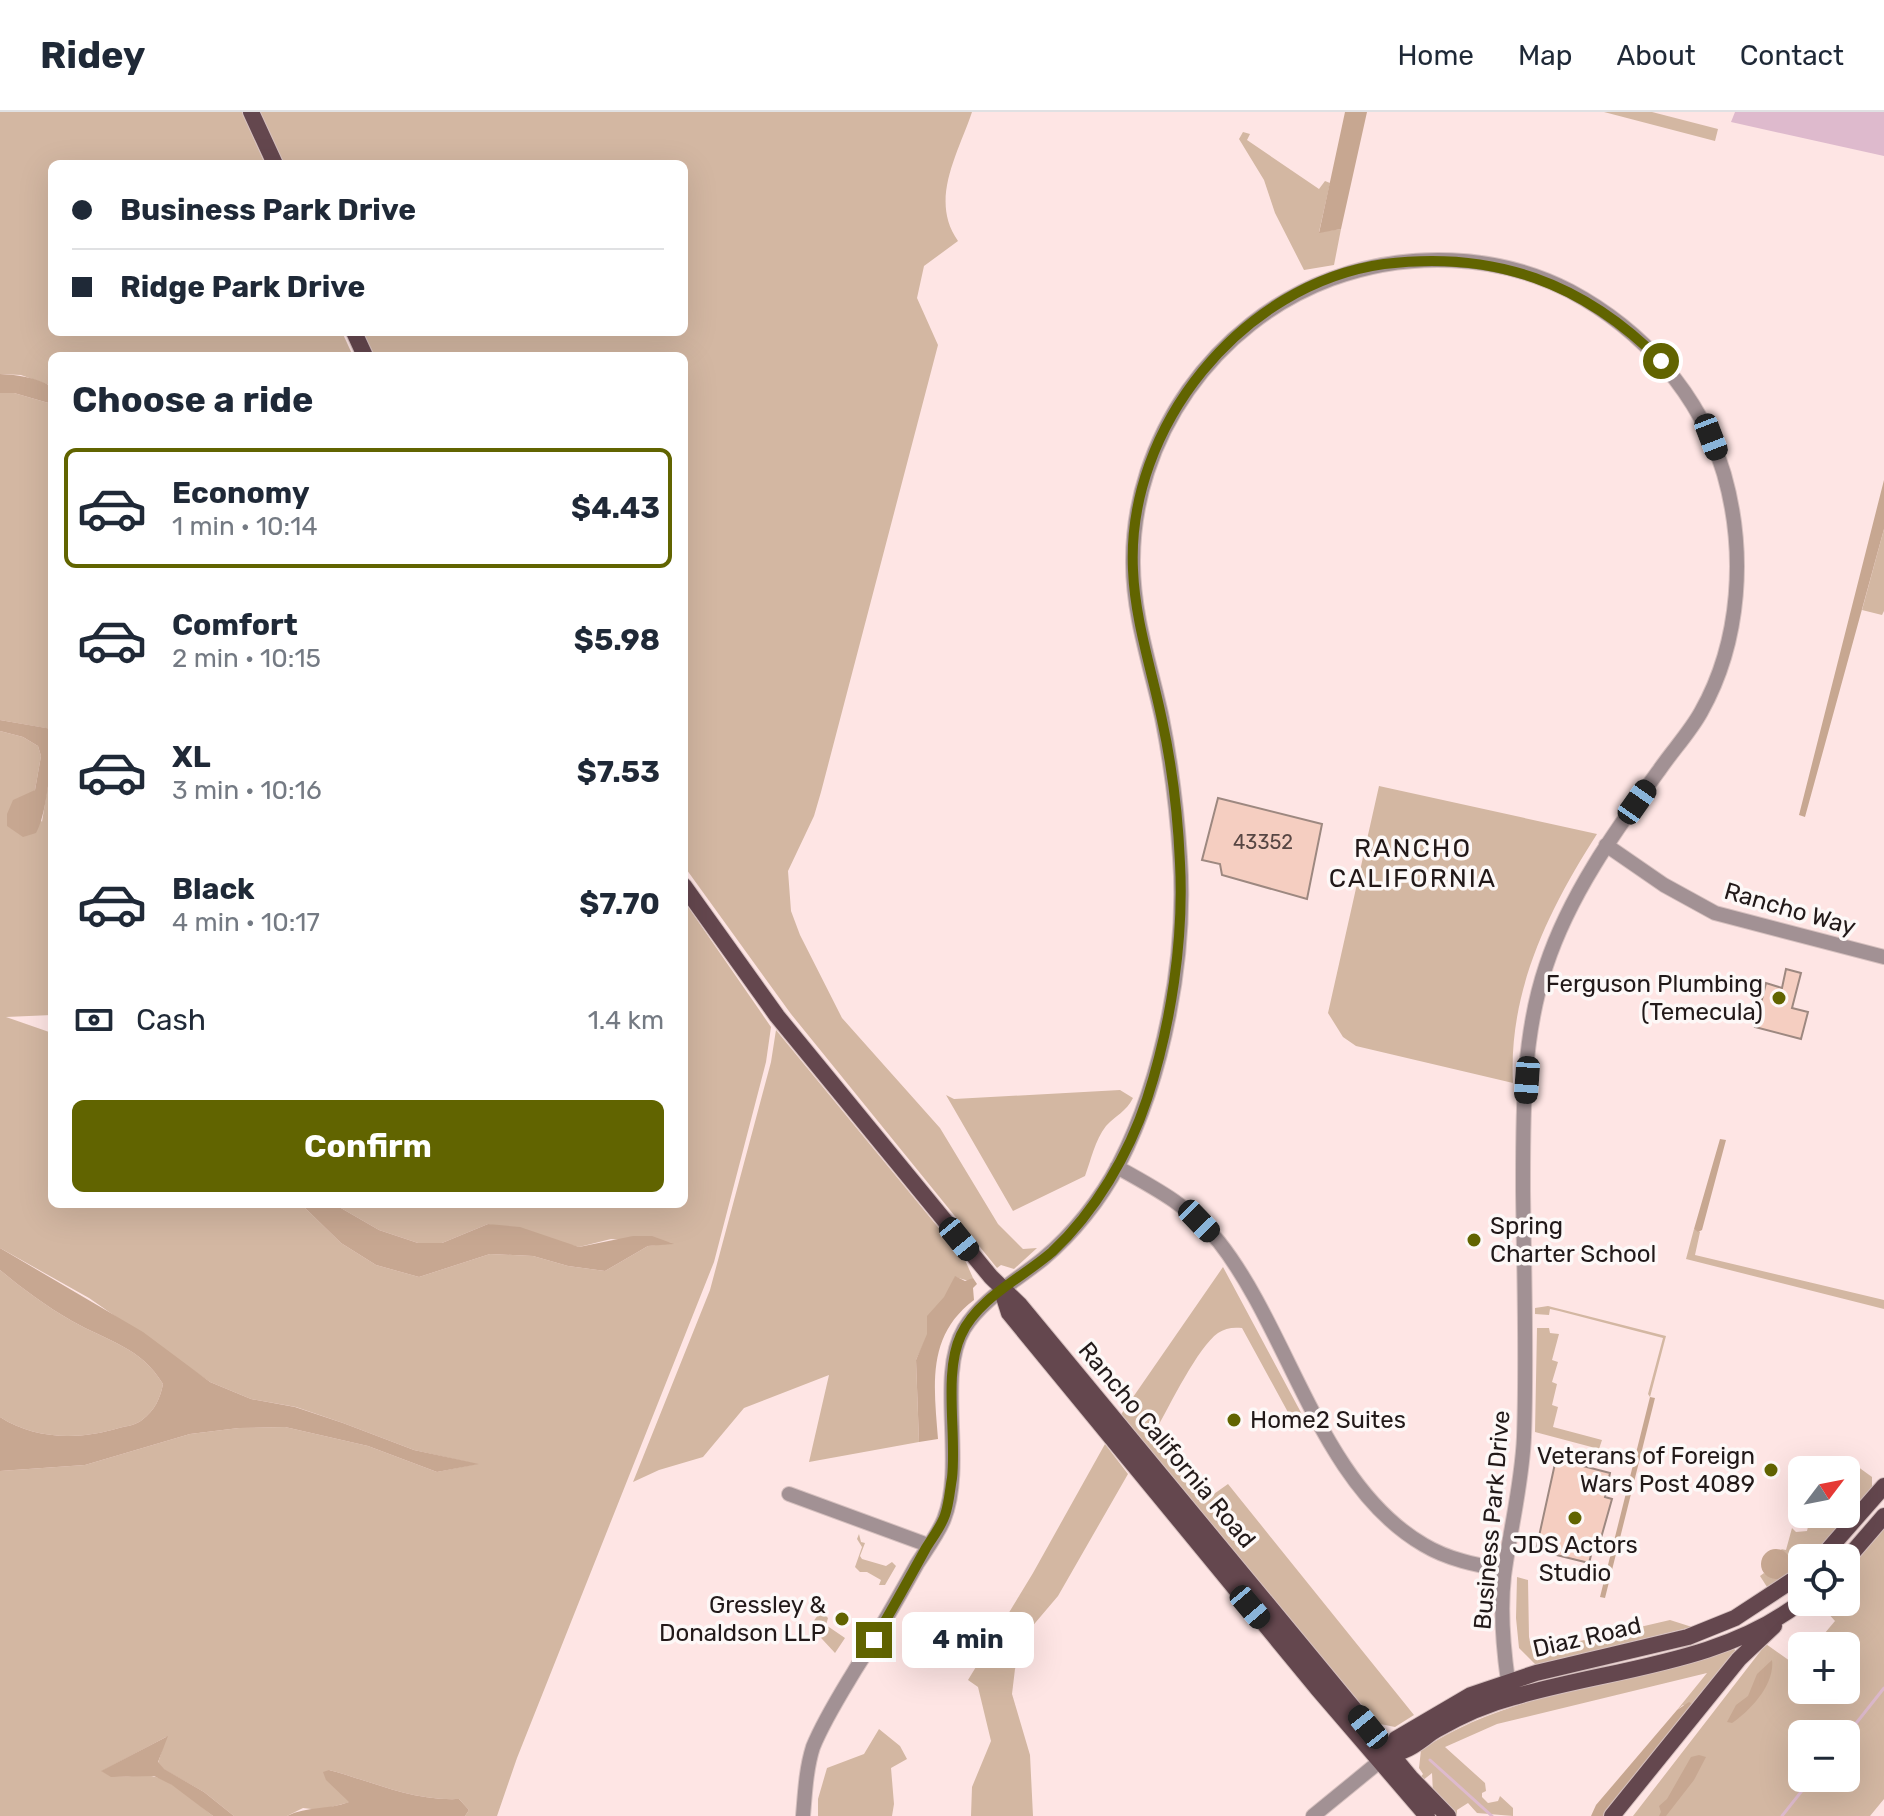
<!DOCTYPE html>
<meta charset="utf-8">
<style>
body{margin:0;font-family:Rubik,sans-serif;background:#f2f2f3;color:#1f2937;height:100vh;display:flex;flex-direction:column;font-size:30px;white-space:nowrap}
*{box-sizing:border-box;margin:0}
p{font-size:26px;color:#747a83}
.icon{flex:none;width:44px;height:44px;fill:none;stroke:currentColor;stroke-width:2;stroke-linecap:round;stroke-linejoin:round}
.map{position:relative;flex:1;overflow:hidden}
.panel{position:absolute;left:48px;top:240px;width:640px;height:856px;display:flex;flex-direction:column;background:#fff;border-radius:12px;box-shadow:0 8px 32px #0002}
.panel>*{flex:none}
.guide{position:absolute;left:48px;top:48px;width:640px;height:176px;border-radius:12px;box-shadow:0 8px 32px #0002;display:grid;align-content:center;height:176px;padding:0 24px;background:#fff}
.needle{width:52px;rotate:58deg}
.controls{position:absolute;left:1788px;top:1344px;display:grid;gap:16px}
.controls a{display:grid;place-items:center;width:72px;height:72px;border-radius:12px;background:#fff;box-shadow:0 8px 32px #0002;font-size:40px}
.end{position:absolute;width:36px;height:36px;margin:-18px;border:10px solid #616400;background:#fff;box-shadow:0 0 0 4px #fff}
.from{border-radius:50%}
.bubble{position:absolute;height:56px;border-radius:12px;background:#fff;box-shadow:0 8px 32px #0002;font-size:26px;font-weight:700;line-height:56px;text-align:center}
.car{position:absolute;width:24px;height:48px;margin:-24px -12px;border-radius:10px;box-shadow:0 0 6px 2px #0007;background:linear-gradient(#222 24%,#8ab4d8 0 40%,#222 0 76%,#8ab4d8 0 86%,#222 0)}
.guide b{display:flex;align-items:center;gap:28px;height:76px;font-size:30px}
.guide b+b{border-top:2px solid #e0e1e3}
.guide i{width:20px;height:20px;background:#1f2937}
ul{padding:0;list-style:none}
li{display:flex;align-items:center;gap:24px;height:120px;margin:0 16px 12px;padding:0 8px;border:4px solid transparent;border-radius:12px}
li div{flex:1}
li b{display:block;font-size:30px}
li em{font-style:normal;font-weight:700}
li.current{border-color:#616400}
li>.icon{width:72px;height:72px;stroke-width:1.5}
h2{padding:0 24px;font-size:36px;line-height:96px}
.pay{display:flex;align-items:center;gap:20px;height:88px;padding:0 24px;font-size:30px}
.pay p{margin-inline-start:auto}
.primary-button{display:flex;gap:16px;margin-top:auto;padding:16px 24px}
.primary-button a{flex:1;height:92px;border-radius:12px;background:#616400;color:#fff;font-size:32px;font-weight:700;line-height:92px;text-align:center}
header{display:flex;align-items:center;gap:48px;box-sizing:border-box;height:112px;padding:0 40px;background:#fff;border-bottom:2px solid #e0e1e3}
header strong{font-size:38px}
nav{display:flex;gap:44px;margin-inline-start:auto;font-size:28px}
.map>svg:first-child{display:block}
</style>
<header>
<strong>Ridey</strong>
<nav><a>Home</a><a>Map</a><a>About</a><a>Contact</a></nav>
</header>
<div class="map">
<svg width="1884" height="1704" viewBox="0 0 1884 1704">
<rect width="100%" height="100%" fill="#fee5e4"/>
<path fill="#d3b7a2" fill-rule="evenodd" d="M0 0H242L265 52H52V220H342L353 244H52V274L21 263 0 262Z
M259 0H972C958 42 929 88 958 129L924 154 917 186 938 233 821 680 814 704 788 759 791 799 800 823 842 906 940 1016 998 1112 1023 1137 1037 1136 1014 1157 1001 1153 997 1156 791 902 684 754V244H375L363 220H684V52H283Z
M1604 0H1652L1718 17 1715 29Z
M1243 20 1250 22 1247 28 1319 77 1325 69 1330 71 1319 120 1341 117 1334 153 1304 158 1275 101 1264 68 1239 27Z
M0 281H14L52 292 51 617 0 608Z
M1884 417V499L1882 503 1862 498Z
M0 619 23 625 38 634 41 644 35 678 27 685 42 710 52 647V903L6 905 52 921V1092H301L341 1131 376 1153 419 1165 490 1142 533 1144 568 1154 605 1159 648 1134 672 1131 611 1127 579 1135 488 1112 442 1131H418L379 1118 334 1092H684V789L771 915 766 950 714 1150 517 1646 497 1704H465L469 1698 459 1687C412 1689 374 1670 329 1658L350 1690 320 1698 303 1696 287 1704H234L204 1680 163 1657 158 1651 166 1625 102 1659C119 1671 137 1659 156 1665 177 1671 196 1691 213 1704H0V1359L85 1353 190 1322 239 1316 285 1315 368 1334 437 1360 476 1352 414 1338 343 1311 296 1295 251 1287 210 1270 89 1186 0 1136Z
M1379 674 1597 722C1549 797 1508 879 1513 971L1356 934 1343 925 1328 901Z
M776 918 965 1148 973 1166 969 1169 955 1165 916 1248 919 1330 809 1350 829 1263 744 1296 703 1345 659 1358 633 1370 710 1178 771 950Z
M1120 978 1133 986C1126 1000 1116 1003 1106 1014 1095 1028 1091 1048 1085 1064L1013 1099 946 983 954 987Z
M1694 1117 1700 1120 1695 1143 1884 1188V1197L1686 1147Z
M1223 1155 1305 1308 1296 1315 1242 1216C1233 1215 1225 1216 1218 1221 1198 1235 1170 1293 1157 1316L1211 1384 1228 1372 1414 1603 1395 1615 1375 1611 1120 1304Z
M0 1158C23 1177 46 1194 72 1209 107 1229 141 1235 163 1272 160 1287 155 1298 142 1308 136 1313 127 1314 119 1316 80 1328 35 1328 0 1305Z
M1548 1194 1666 1224 1650 1285 1648 1282 1663 1226 1559 1199 1550 1197 1549 1203 1535 1202V1196Z
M1537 1216H1549L1550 1221 1559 1222 1552 1248 1558 1250 1552 1270 1557 1272 1552 1293 1558 1295 1553 1315 1602 1328 1599 1337 1535 1320Z
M1105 1332 1128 1362 1058 1484 1030 1517 1015 1557 1012 1582 1030 1643 1033 1704H971L972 1675 991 1629 978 1575 968 1568 1033 1461Z
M1850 1349 1872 1365V1377L1833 1425 1811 1446H1802V1454L1769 1478 1760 1464 1764 1461 1778 1467 1790 1449 1781 1437 1786 1438 1792 1416 1796 1420 1807 1419C1811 1397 1828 1402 1846 1402L1850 1365 1846 1364V1358H1840L1843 1351Z
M1884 1417V1687L1870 1704H1633L1766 1532 1797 1554 1802 1549V1578H1846V1534H1814L1835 1509 1818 1490H1846V1460ZM1802 1622H1846V1666H1802Z
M859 1422 861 1430 865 1431 860 1444 862 1447 886 1454 892 1450 896 1454 885 1473H879L881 1468 867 1460H860L855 1455 862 1435 857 1427Z
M1517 1465 1528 1468 1529 1525 1531 1534 1537 1539 1670 1508 1692 1515 1536 1553 1519 1536 1516 1506Z
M821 1499 828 1506 826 1513 845 1526 835 1541 810 1514Z
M1733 1535 1737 1541 1692 1599 1683 1593 1677 1598 1707 1561 1497 1612 1445 1635 1485 1671 1486 1679 1482 1681V1685L1488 1691 1498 1689 1500 1684 1513 1696V1704L1477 1701 1468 1691 1457 1698V1704L1433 1681 1432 1661 1422 1669 1420 1666 1423 1662 1419 1656 1421 1638C1514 1576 1630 1573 1733 1535Z
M879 1617 900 1634 907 1647 891 1656 894 1692 892 1704H818V1687L827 1656 864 1642Z"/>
<path fill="#c7a791" d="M1345 0H1367L1341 117 1319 121Z
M0 262C18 263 36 265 52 275V292L14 281H0Z
M1884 368V417L1805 705 1799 703Z
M0 608 52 617C52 642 48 700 36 721L23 725 7 714V702L13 688 35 678 41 644 38 634 23 625 0 619Z
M1720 1027 1726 1028 1702 1118 1698 1120 1694 1117Z
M301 1092H334L379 1118 418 1131H442L488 1112 520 1115 579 1135 633 1124H652L674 1132 648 1134 605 1159 568 1154 533 1144 490 1142 419 1165 376 1153 341 1131Z
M0 1136 143 1220 210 1270 251 1287 295 1295 343 1311 414 1338 479 1352 437 1360 368 1334 285 1315 239 1316 190 1322 85 1353 0 1359V1305C35 1328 80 1328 119 1316 127 1314 136 1313 142 1308 155 1298 160 1287 163 1272 141 1235 107 1229 72 1209 46 1194 23 1177 0 1158Z
M955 1164 965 1169 973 1166 977 1172 973 1176 974 1188C926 1224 934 1274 938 1327L919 1330 916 1248 927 1222V1204L944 1185Z
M1650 1285 1655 1286 1605 1486 1600 1485Z
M1761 1452a15 15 0 1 1 30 0a15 15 0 1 1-30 0Z
M1772 1548C1775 1572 1751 1598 1732 1611L1727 1610 1736 1593 1748 1584 1757 1562Z
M1689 1590 1695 1593 1606 1704H1591L1596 1693 1677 1598Z
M168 1624 158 1650 164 1657 204 1680 234 1704H213L172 1673 154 1664 111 1665 101 1659Z
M1699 1643 1706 1645 1694 1668 1666 1704H1659L1661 1700 1659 1694 1667 1687 1691 1645Z
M329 1658C374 1670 412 1689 459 1687L469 1698 465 1704H287C307 1694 328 1698 349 1690L326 1668 323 1660Z"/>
<path fill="#debacd" d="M1735 0H1884V44L1731 10Z"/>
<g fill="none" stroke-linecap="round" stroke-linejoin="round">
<path stroke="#debacd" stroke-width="3" d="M1846 1624 1884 1576
M1430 1648 1492 1704
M1782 1704 1812 1666"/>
</g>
<path fill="#f5cec1" stroke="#9d8880" stroke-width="2" d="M1218 686 1322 712 1307 787 1222 763 1220 752 1202 748Z
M1786 857 1801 861 1792 896 1808 900 1801 927 1755 915 1766 871 1782 876Z
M1556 1347 1610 1361 1605 1385 1612 1387 1601 1426 1596 1424 1589 1451 1536 1438Z"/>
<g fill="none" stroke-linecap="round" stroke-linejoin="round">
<g stroke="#d6c0bf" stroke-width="16">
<path id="minor" d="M1606 733 1664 773 1715 801 1884 845
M1117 1055C1155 1076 1191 1095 1219 1130 1290 1220 1320 1373 1424 1433 1449 1448 1477 1453 1504 1458
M789 1382 928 1433
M803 1704C805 1681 806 1657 813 1635 824 1608 840 1583 855 1558 877 1523 897 1488 917 1452 926 1438 938 1422 944 1407 966 1351 936 1264 964 1217 982 1187 1016 1169 1043 1147 1073 1122 1101 1087 1119 1052 1164 964 1187 844 1180 745 1177 699 1171 651 1162 606 1151 555 1133 504 1133 451 1132 326 1215 210 1331 167 1407 139 1497 141 1570 179 1643 218 1700 282 1724 362 1746 439 1741 529 1701 600 1690 620 1673 638 1660 657 1616 718 1570 781 1546 854 1522 925 1523 1004 1523 1079 1524 1161 1527 1243 1524 1325 1522 1372 1510 1418 1504 1464 1500 1499 1503 1534 1508 1569
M1313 1704 1379 1650"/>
</g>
<g stroke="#d6c0bf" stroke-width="18">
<path id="major" d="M251 0 275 52
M354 220 365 244
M684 774 777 904 991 1165 1020 1193 1411 1666 1448 1704
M1002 1179 1009 1201 1317 1576 1427 1704
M1821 1446 1884 1374
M1846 1448 1884 1404
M1390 1641 1396 1627 1471 1583 1536 1561 1688 1525 1735 1506 1802 1462
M1383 1646C1391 1641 1397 1642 1405 1638 1416 1634 1426 1624 1436 1618 1460 1604 1487 1592 1514 1585 1608 1557 1723 1552 1802 1489
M1612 1704 1739 1547 1774 1514"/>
</g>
<use href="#minor" stroke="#a29194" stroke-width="14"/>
<use href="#major" stroke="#64474e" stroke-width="16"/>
</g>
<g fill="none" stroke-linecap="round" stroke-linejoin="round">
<path stroke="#616400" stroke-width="10" d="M874 1528C892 1498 909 1467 926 1436 932 1426 941 1415 945 1403 949 1392 950 1377 952 1366 957 1323 943 1261 961 1223 978 1186 1022 1166 1052 1140 1095 1100 1129 1042 1147 987 1171 913 1184 828 1180 751 1178 704 1172 654 1162 608 1152 559 1135 509 1133 458 1126 315 1242 172 1384 152 1494 138 1584 171 1661 249"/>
</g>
<g fill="#616400" stroke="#fdf8f7" stroke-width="3">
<circle cx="1779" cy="886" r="8"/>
<circle cx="1474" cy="1128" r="8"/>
<circle cx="1234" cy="1308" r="8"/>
<circle cx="1771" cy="1358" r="8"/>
<circle cx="1575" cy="1406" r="8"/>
<circle cx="842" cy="1507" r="8"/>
</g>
<g text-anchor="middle" stroke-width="7" stroke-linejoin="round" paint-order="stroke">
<g font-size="20" fill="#574643">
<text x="1263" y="737">43352</text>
</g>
<g font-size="24" fill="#221919" stroke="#fdf8f7">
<text transform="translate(1790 797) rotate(16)" y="8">Rancho Way</text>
<text transform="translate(1167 1333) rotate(50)" y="8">Rancho California Road</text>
<text transform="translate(1492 1408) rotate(-85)" y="8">Business Park Drive</text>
<text transform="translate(1587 1525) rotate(-13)" y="8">Diaz Road</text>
</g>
<g font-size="24" fill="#221919" stroke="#fdf8f7" text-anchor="end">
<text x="1763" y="880">Ferguson Plumbing<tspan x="1763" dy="28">(Temecula)</tspan></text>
<text x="1490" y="1122" text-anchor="start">Spring<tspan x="1490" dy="28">Charter School</tspan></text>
<text x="1250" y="1316" text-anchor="start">Home2 Suites</text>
<text x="1755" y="1352">Veterans of Foreign<tspan x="1755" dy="28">Wars Post 4089</tspan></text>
<text x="1575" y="1441" text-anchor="middle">JDS Actors<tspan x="1575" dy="28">Studio</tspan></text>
<text x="826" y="1501">Gressley &amp;<tspan x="826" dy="28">Donaldson LLP</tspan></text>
</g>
<g font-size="26" letter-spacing="2" fill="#221919" stroke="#fdf8f7">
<text x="1413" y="745">RANCHO<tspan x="1413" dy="30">CALIFORNIA</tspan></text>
</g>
</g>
</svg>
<div class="controls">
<a><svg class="needle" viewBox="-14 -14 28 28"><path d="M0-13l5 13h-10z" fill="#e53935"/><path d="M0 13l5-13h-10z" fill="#747a83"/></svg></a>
<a><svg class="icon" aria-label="locate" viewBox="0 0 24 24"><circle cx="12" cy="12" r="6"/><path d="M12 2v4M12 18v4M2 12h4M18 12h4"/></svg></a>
<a>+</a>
<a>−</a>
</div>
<i class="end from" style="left:1661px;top:249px"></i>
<i class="end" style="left:874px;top:1528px"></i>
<div class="bubble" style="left:902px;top:1500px;width:132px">4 min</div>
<i class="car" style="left:1711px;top:325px;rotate:159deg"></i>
<i class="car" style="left:1637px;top:690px;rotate:35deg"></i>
<i class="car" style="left:1527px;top:968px;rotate:184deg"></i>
<i class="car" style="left:1199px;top:1109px;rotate:136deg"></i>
<i class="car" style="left:959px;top:1127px;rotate:141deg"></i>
<i class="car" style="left:1250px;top:1495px;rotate:140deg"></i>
<i class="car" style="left:1368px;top:1615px;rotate:321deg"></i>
<div class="guide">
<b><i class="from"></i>Business Park Drive</b>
<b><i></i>Ridge Park Drive</b>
</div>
<section class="panel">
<h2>Choose a ride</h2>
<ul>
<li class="current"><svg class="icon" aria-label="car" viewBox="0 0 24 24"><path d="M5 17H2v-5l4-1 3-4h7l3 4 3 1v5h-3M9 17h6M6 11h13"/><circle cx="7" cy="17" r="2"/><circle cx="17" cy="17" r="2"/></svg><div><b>Economy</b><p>1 min · 10:14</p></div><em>$4.43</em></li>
<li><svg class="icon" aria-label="car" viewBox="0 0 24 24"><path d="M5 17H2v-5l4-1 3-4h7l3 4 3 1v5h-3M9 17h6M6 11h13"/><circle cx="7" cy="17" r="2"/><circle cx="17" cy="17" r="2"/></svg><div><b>Comfort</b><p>2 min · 10:15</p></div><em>$5.98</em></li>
<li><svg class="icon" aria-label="car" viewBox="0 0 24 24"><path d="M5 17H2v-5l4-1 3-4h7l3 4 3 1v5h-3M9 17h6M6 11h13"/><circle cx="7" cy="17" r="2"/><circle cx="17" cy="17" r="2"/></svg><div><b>XL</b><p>3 min · 10:16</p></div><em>$7.53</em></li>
<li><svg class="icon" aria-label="car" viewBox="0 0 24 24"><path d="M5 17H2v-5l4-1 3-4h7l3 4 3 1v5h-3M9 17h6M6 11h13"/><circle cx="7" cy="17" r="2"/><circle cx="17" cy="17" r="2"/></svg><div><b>Black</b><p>4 min · 10:17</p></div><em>$7.70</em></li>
</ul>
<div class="pay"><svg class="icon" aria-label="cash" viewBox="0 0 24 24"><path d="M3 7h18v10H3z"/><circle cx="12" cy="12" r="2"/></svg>Cash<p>1.4 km</p></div>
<div class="primary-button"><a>Confirm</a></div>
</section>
</div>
